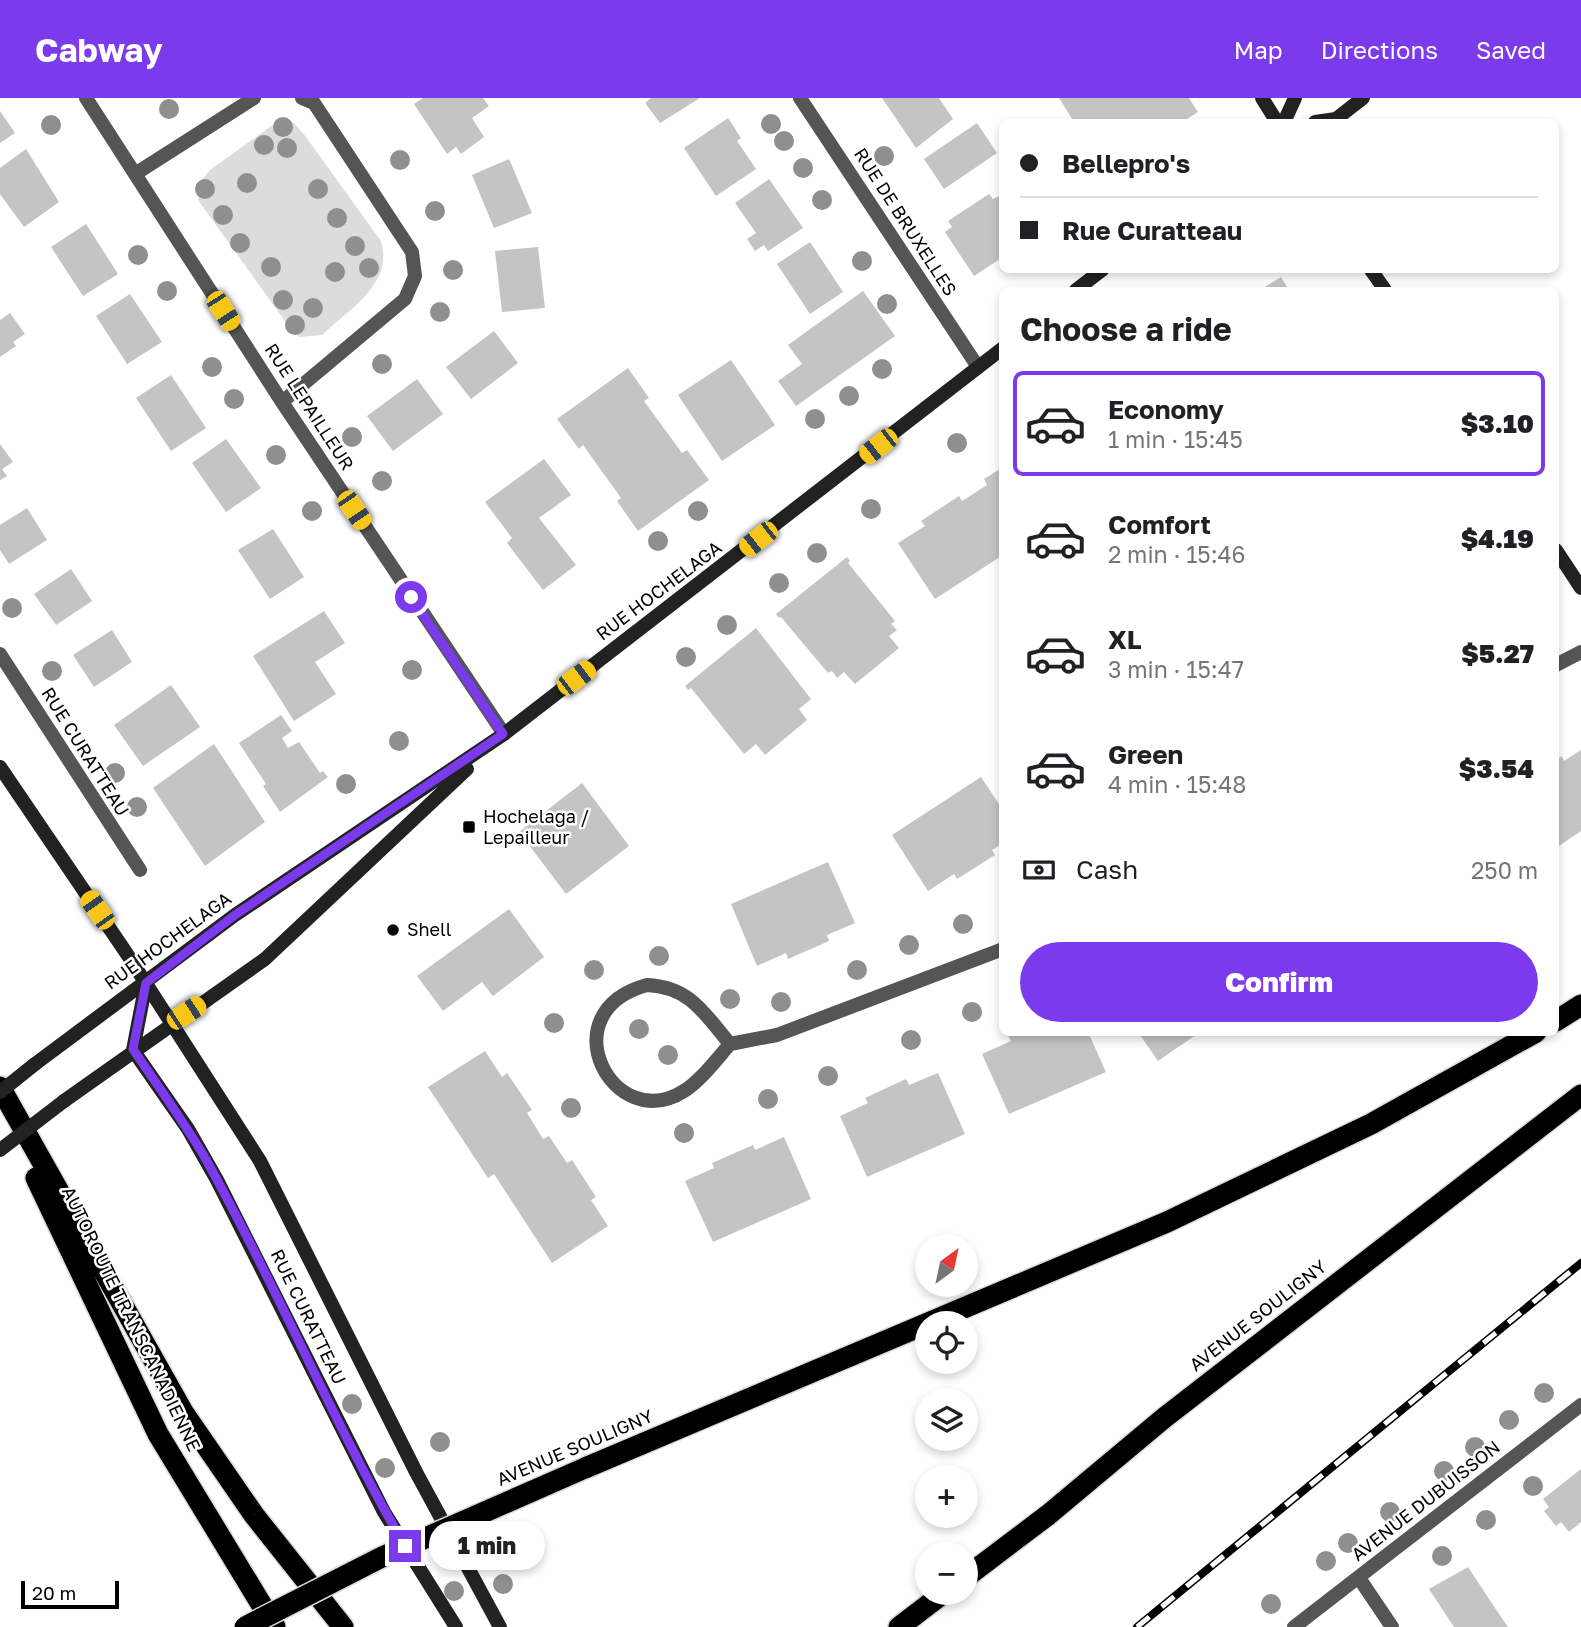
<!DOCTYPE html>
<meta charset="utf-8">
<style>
body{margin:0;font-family:"Golos Text",sans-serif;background:#f2f2f2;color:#202124;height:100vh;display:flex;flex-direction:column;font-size:26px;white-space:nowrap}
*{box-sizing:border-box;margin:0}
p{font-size:23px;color:#757577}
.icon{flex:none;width:38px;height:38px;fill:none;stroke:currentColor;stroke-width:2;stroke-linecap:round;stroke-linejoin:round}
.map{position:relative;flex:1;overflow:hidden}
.sheet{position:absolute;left:999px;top:189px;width:560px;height:749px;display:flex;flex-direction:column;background:#fff;border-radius:10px;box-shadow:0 4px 10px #0003}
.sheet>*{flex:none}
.banner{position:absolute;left:999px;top:21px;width:560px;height:154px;border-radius:10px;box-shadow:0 4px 10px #0003;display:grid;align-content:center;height:154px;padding:0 21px;background:#fff}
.needle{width:46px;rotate:33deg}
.tools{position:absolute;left:915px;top:1136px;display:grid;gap:14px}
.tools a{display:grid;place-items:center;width:63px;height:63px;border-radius:50%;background:#fff;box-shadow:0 4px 10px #0003;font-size:35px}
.scale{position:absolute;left:21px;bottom:18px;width:98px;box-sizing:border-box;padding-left:7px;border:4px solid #000;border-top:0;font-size:19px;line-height:24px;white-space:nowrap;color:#000;-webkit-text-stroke:5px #fff;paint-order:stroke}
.end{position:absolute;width:32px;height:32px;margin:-16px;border:9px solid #7c3aed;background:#fff;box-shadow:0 0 0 4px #fff}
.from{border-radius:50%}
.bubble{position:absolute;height:49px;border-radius:24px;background:#fff;box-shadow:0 4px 10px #0003;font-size:23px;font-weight:800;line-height:49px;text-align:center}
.car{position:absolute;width:21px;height:42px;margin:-21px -10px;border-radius:9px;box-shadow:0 0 5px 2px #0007;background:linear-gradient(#f5c518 24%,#345 0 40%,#f5c518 0 76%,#345 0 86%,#f5c518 0)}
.banner b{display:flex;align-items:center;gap:24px;height:66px;font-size:26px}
.banner b+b{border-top:2px solid #e0e0e0}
.banner i{width:18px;height:18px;background:#202124}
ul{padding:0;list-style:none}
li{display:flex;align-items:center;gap:21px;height:105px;margin:0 14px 10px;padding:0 7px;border:4px solid transparent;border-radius:10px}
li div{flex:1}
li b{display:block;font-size:26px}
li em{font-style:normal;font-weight:800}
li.on{border-color:#7c3aed}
li>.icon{width:63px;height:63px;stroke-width:1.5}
h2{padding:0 21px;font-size:32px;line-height:84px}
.pay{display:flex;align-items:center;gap:18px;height:77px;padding:0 21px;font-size:26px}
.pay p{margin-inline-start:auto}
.primary-button{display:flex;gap:14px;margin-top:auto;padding:14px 21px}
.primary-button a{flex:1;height:80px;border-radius:42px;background:#7c3aed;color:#fff;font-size:28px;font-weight:800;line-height:80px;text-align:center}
header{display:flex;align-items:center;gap:42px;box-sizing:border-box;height:98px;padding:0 35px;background:#7c3aed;color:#fff}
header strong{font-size:33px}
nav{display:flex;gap:38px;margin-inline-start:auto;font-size:24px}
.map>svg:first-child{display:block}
</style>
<header>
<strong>Cabway</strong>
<nav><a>Map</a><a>Directions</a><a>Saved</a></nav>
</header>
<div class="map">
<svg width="1581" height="1529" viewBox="0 0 1581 1529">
<rect width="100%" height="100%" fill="#fff"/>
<path fill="#dcdcdc" d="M277 24 294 25 306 39 381 143C394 186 349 211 322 237L299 239 290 230 198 102 200 84 210 72Z"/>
<path fill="#c4c4c4" d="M423 0H483L489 8 472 20 484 39 461 56 456 49 447 56 414 6Z
M651 0H700L660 25 645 5Z
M882 0H939L953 21 916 50Z
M1059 0H1189L1198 14 1182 24H1074Z
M0 13 15 35 0 45Z
M728 20 741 40 737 43 756 71 716 98 684 50Z
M977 25 997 55 944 91 924 61Z
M26 51 59 104 24 129 0 96V70Z
M509 61 532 115 494 130 472 77Z
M769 81 803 130 768 153 764 147 755 153 747 141 756 135 735 105Z
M989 96 993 101 1003 96V159L974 178 945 134 952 129 948 123Z
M86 126 118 176 83 198 51 149Z
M810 144 843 194 810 216 777 166Z
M538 149 545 210 502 214 495 153Z
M1281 179 1289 192H1260Z
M863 193 895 238 796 308 778 283 802 266 788 247Z
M130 196 162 244 127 266 96 218Z
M10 215 25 236 13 244 16 248 0 259V222Z
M494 233 518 265 471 301 446 269Z
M731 262 775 327 722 363 678 297Z
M628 270 649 300 644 303 682 355 687 352 709 382 638 433 617 403 621 400 583 347 579 351 557 321Z
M171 277 206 330 171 353 136 300Z
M417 281 443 316 393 353 367 318Z
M226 341 261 390 226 414 192 365Z
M0 346 13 364 2 371 7 378 0 382Z
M544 361 571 397 539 420 576 467 543 492 507 445 512 440 485 404Z
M1003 369V457L935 501 898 445 925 428 921 423 959 398 962 403 987 387 984 381Z
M27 410 47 442 9 466 0 452V427Z
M273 431 304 479 270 501 238 452Z
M847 459 850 463 848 465 895 523 891 526 897 532 889 538 899 550 855 586 844 574 837 580 832 573 828 575 781 519 779 520 776 516Z
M71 471 92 503 56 527 34 496Z
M324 513 345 545 315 564 336 596 294 623 253 558Z
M756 530 811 601 799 611 807 622 765 657 756 646 744 656 691 590 688 592 685 588Z
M112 532 132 564 94 589 73 557Z
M171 587 200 629 143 668 114 627Z
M281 617 292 633 282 640 288 650 299 644 320 675 323 673 328 679 280 714 263 688 266 686 239 645Z
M214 646 265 724 205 768 153 690Z
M1581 652V733L1556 750V662L1562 658 1564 663Z
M981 679 1003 712V745L992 752 995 757 957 781 954 776 928 793 892 737Z
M582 685 629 748 566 796 519 734Z
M828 764 855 825 827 837 829 843 788 861 786 855 757 868 731 806Z
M509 811 544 859 493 898 482 884 443 913 417 878Z
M1015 934H1088L1106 974 1009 1016 982 956 1011 943 1008 937Z
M1138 934H1200L1158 963Z
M485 953 502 979 507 975 532 1012 527 1015 543 1041 549 1038 567 1065 572 1062 596 1099 591 1102 608 1128 552 1165 494 1076 488 1080 428 989Z
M938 975 965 1036 867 1079 840 1018 868 1005 865 1000 906 981 909 987Z
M784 1039 811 1101 713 1144 685 1083 714 1070 712 1065 753 1047 755 1052Z
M1581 1371V1424L1569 1434 1561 1424 1556 1428 1544 1413 1549 1409 1543 1401Z
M1468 1469 1493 1507 1508 1529H1454L1429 1491Z"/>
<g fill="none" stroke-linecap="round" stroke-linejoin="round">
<g stroke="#dbdbdb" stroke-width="24">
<path id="highway" d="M1556 923 1581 907
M0 989 183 1314 254 1417 343 1529
M36 1080 158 1336 275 1529
M585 1370 1167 1124 1371 1026 1536 934
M966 1479 1048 1417 1164 1320 1581 997
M899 1529 945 1494"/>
</g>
<path stroke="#555" stroke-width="14" d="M86 0 282 304 504 636
M800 0 978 269
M135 76 254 0
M282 304 405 201 415 178 412 154 314 5 302 0
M0 556 140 772
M1556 567 1581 554
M647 887C690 889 704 915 730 946 716 962 701 982 684 993 613 1038 548 914 647 887Z
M730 946 777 937 1003 851
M1359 1480 1392 1529
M1294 1529 1581 1307"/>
<path stroke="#222" stroke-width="14" d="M1262 0 1277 24
M1284 24 1295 0
M1315 24 1336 21 1363 0
M1371 172 1385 192
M1076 192 1102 172
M1556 452 1581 490
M0 669 127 856 260 1063 416 1374 500 1529
M146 885 133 952 188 1031 217 1082 384 1414 456 1529
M35 966 235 817 504 636 1003 250
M64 1003 265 861 467 671"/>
<use href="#highway" stroke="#000" stroke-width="21"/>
<g stroke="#000" stroke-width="8">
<path id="rail" d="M1137 1529 1581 1165"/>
</g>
<use href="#rail" stroke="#fff" stroke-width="5" stroke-dasharray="16" stroke-linecap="butt"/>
<g stroke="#dbdbdb" stroke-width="24" stroke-linecap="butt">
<path id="highway-bridge" d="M245 1529 382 1459 585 1370"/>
</g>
<path stroke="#222" stroke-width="14" d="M0 994 35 966
M0 1052 64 1003"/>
<use href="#highway-bridge" stroke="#000" stroke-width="21"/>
</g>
<g fill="#8f8f8f">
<circle cx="169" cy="11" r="10"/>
<circle cx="771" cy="26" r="10"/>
<circle cx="51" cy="27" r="10"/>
<circle cx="283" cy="29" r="10"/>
<circle cx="784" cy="43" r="10"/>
<circle cx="264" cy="47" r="10"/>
<circle cx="287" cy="50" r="10"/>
<circle cx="884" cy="58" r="10"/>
<circle cx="400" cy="62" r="10"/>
<circle cx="803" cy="70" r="10"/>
<circle cx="247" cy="85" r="10"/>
<circle cx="205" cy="91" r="10"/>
<circle cx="318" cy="91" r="10"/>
<circle cx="822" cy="102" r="10"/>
<circle cx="435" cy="113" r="10"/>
<circle cx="223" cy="117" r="10"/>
<circle cx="337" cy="120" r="10"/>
<circle cx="240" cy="145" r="10"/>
<circle cx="355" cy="148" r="10"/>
<circle cx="138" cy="157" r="10"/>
<circle cx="862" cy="163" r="10"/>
<circle cx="271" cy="169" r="10"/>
<circle cx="369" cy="170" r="10"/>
<circle cx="453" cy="172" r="10"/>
<circle cx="335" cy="174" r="10"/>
<circle cx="167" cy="193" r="10"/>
<circle cx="283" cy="202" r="10"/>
<circle cx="887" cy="206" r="10"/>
<circle cx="313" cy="210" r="10"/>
<circle cx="440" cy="214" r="10"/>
<circle cx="295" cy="227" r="10"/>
<circle cx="382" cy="266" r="10"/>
<circle cx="212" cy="269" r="10"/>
<circle cx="882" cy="271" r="10"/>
<circle cx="849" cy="298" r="10"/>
<circle cx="234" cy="301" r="10"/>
<circle cx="815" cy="321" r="10"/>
<circle cx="352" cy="339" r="10"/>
<circle cx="957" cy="345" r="10"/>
<circle cx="276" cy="357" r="10"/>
<circle cx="382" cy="383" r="10"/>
<circle cx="871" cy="411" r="10"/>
<circle cx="312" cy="413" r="10"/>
<circle cx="698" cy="413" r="10"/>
<circle cx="658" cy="443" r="10"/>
<circle cx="817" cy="455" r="10"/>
<circle cx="779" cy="485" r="10"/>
<circle cx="12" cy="510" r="10"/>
<circle cx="727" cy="527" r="10"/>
<circle cx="686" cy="559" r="10"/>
<circle cx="412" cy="572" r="10"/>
<circle cx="52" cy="573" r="10"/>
<circle cx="399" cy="643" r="10"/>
<circle cx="115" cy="675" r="10"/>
<circle cx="346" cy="686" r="10"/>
<circle cx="137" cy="709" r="10"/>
<circle cx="963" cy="826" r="10"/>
<circle cx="909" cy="847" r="10"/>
<circle cx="659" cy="858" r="10"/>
<circle cx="594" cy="872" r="10"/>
<circle cx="857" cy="872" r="10"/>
<circle cx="730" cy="901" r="10"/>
<circle cx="781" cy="904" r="10"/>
<circle cx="972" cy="914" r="10"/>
<circle cx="554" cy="925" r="10"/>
<circle cx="639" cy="931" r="10"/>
<circle cx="911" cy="942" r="10"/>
<circle cx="668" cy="957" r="10"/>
<circle cx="828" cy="978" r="10"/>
<circle cx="768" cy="1001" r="10"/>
<circle cx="571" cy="1010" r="10"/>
<circle cx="684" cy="1035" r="10"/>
<circle cx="1544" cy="1295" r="10"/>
<circle cx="352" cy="1306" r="10"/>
<circle cx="1509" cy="1322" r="10"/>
<circle cx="440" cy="1344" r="10"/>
<circle cx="1475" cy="1349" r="10"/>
<circle cx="385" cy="1370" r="10"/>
<circle cx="1444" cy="1373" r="10"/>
<circle cx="1533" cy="1388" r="10"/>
<circle cx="1390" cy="1414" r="10"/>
<circle cx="1486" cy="1422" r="10"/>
<circle cx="1348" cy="1445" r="10"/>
<circle cx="1442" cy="1458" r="10"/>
<circle cx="1326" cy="1463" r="10"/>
<circle cx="503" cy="1486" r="10"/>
<circle cx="454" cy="1493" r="10"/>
<circle cx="1271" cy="1506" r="10"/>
</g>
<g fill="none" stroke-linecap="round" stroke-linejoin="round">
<path stroke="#7c3aed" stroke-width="9" d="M405 1448C331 1321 276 1186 204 1058 182 1021 157 987 133 951L146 885 235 817 503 636 411 499"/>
</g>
<g fill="#000" stroke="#fff" stroke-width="2.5">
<rect x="462" y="722" width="14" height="14" rx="3.5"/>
<circle cx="393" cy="832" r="7"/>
</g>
<g text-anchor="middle" stroke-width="5" stroke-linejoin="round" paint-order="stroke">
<g font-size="18" fill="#000" stroke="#fff">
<text transform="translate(905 124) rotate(57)" y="6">RUE DE BRUXELLES</text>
<text transform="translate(309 309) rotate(57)" y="6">RUE LEPAILLEUR</text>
<text transform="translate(659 493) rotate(-37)" y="6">RUE HOCHELAGA</text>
<text transform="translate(85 654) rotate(58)" y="6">RUE CURATTEAU</text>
<text transform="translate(168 843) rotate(-36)" y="6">RUE HOCHELAGA</text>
<text transform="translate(1258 1218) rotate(-38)" y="6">AVENUE SOULIGNY</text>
<text transform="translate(308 1219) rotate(64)" y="6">RUE CURATTEAU</text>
<text transform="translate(131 1221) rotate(64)" y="6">AUTOROUTE TRANSCANADIENNE</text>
<text transform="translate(575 1350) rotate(-23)" y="6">AVENUE SOULIGNY</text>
<text transform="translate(1426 1403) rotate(-38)" y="6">AVENUE DUBUISSON</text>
</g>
<g font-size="18" fill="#000" stroke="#fff" text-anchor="start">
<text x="483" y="725">Hochelaga /<tspan x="483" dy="21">Lepailleur</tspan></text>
<text x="407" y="838">Shell</text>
</g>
</g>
</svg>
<div class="tools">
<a><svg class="needle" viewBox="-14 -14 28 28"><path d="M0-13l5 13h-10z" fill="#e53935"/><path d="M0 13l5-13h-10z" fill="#757577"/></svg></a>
<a><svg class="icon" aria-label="locate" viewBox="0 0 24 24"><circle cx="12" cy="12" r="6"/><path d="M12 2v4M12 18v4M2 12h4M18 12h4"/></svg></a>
<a><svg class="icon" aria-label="layers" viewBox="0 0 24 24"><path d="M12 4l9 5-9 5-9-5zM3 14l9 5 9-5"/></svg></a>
<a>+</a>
<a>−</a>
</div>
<div class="scale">20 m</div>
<i class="end from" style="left:411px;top:499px"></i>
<i class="end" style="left:405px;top:1448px"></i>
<div class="bubble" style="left:429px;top:1423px;width:116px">1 min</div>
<i class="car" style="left:223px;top:213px;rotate:147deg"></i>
<i class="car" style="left:878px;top:348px;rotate:232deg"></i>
<i class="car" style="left:354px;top:412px;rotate:146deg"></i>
<i class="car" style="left:758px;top:441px;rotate:232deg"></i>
<i class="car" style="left:576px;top:580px;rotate:53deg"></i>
<i class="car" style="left:97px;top:812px;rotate:325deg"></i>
<i class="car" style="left:186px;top:915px;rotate:57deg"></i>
<div class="banner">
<b><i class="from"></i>Bellepro's</b>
<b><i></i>Rue Curatteau</b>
</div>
<section class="sheet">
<h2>Choose a ride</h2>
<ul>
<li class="on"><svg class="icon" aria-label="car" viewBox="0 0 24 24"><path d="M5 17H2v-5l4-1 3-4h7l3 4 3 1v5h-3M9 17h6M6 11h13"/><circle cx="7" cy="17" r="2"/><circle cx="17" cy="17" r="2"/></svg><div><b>Economy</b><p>1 min · 15:45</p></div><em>$3.10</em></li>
<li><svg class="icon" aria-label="car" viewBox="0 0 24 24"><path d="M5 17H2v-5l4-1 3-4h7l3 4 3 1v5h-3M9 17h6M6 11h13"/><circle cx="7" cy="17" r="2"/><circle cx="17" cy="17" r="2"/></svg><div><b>Comfort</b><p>2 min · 15:46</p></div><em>$4.19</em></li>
<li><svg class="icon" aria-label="car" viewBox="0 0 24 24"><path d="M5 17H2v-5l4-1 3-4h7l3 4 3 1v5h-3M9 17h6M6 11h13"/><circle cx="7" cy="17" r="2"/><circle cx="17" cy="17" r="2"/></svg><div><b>XL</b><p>3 min · 15:47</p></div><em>$5.27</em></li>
<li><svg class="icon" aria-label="car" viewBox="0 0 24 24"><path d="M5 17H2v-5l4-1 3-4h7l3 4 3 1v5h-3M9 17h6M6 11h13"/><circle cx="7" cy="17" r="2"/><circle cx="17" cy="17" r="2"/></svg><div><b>Green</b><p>4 min · 15:48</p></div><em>$3.54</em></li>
</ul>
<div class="pay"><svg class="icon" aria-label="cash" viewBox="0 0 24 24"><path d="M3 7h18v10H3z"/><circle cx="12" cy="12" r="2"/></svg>Cash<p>250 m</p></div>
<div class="primary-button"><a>Confirm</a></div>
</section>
</div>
